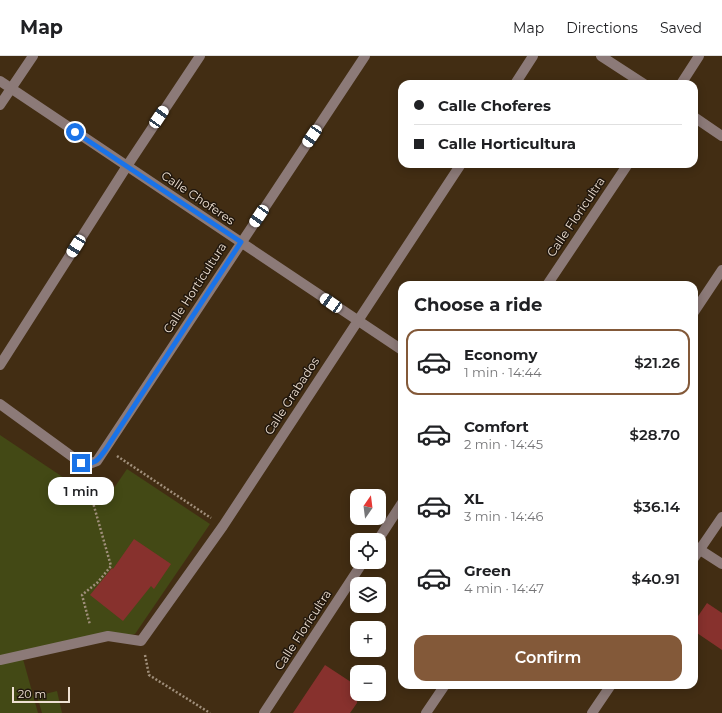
<!DOCTYPE html>
<meta charset="utf-8">
<style>
body{margin:0;font-family:Montserrat,sans-serif;background:#f6f6f6;color:#202124;height:100vh;display:flex;flex-direction:column;font-size:15px;white-space:nowrap}
*{box-sizing:border-box;margin:0}
p{font-size:13px;color:#757577}
.icon{flex:none;width:22px;height:22px;fill:none;stroke:currentColor;stroke-width:2;stroke-linecap:round;stroke-linejoin:round}
.map{position:relative;flex:1;overflow:hidden}
.side{position:absolute;left:398px;top:225px;width:300px;height:408px;display:flex;flex-direction:column;background:#fff;border-radius:12px;box-shadow:0 2px 10px #0003}
.side>*{flex:none}
.guide{position:absolute;left:398px;top:24px;width:300px;height:88px;border-radius:12px;box-shadow:0 2px 10px #0003;display:grid;align-content:center;height:88px;padding:0 16px;background:#fff}
.needle{width:26px;rotate:14deg}
.tools{position:absolute;left:350px;top:433px;display:grid;gap:8px}
.tools a{display:grid;place-items:center;width:36px;height:36px;border-radius:8px;background:#fff;box-shadow:0 2px 10px #0003;font-size:20px}
.scale{position:absolute;left:12px;bottom:10px;width:58px;box-sizing:border-box;padding-left:4px;border:2px solid #efe1d3;border-top:0;font-size:11px;line-height:14px;white-space:nowrap;color:#efe1d3;-webkit-text-stroke:3px #21170d;paint-order:stroke}
.end{position:absolute;width:18px;height:18px;margin:-9px;border:5px solid #1a73e8;background:#fff;box-shadow:0 0 0 2px #fff}
.from{border-radius:50%}
.bubble{position:absolute;height:28px;border-radius:12px;background:#fff;box-shadow:0 2px 10px #0003;font-size:13px;font-weight:600;line-height:28px;text-align:center}
.car{position:absolute;width:12px;height:24px;margin:-12px -6px;border-radius:5px;box-shadow:0 0 3px 1px #0007;background:linear-gradient(#fff 24%,#345 0 40%,#fff 0 76%,#345 0 86%,#fff 0)}
.guide b{display:flex;align-items:center;gap:14px;height:38px;font-size:15px}
.guide b+b{border-top:1px solid #e0e0e0}
.guide i{width:10px;height:10px;background:#202124}
ul{padding:0;list-style:none}
li{display:flex;align-items:center;gap:12px;height:66px;margin:0 8px 6px;padding:0 8px;border:2px solid transparent;border-radius:12px}
li div{flex:1}
li b{display:block;font-size:15px}
li em{font-style:normal;font-weight:600}
li.on{border-color:#835939}
li>.icon{width:36px;height:36px;stroke-width:1.5}
h2{padding:0 16px;font-size:18px;line-height:48px}
.action{display:flex;gap:8px;margin-top:auto;padding:8px 16px}
.action a{flex:1;height:46px;border-radius:12px;background:#835939;color:#fff;font-size:16px;font-weight:600;line-height:46px;text-align:center}
header{display:flex;align-items:center;gap:24px;box-sizing:border-box;height:56px;padding:0 20px;background:#fff;border-bottom:1px solid #e0e0e0}
header strong{font-size:19px}
nav{display:flex;gap:22px;margin-inline-start:auto;font-size:14px}
.map>svg:first-child{display:block}
</style>
<header>
<strong>Map</strong>
<nav><a>Map</a><a>Directions</a><a>Saved</a></nav>
</header>
<div class="map">
<svg width="722" height="657" viewBox="0 0 722 657">
<rect width="100%" height="100%" fill="#422d13"/>
<path fill="#434915" d="M0 379 103 448 127 413 210 468 135 578 23 603 38 657H0Z
M57 635 62 657H42L37 640Z"/>
<path fill="#87312d" d="M134 483 171 508 154 533 151 530 123 565 90 539 112 512 113 513Z
M707 547 722 557V594L694 575V566Z
M325 609 357 630V647L350 657H293Z"/>
<g fill="none" stroke-linecap="round" stroke-linejoin="round">
<path stroke="#a08f7b" stroke-width="2.5" stroke-dasharray="2 2" stroke-linecap="butt" d="M117 400 211 462
M86 422 111 510 98 526 82 539 90 569
M145 599 149 619 210 657"/>
<path stroke="#8c7a78" stroke-width="10" d="M601 0 644 28
M0 25 402 294
M515 28 533 0
M681 28 699 0
M0 49 33 0
M694 61 722 80
M547 229 628 108
M694 256 722 214
M0 309 127 110 200 0
M0 348 81 407 89 408 97 405 365 0
M378 484 402 447
M694 490 722 508
M694 502 722 461
M0 604 108 580 141 585 223 470 461 108
M264 657 363 506
M426 657 445 629
M592 657 611 629"/>
</g>
<g fill="none" stroke-linecap="round" stroke-linejoin="round">
<path stroke="#1a73e8" stroke-width="5" d="M75 76 241 186 106 393C98 404 96 409 81 407"/>
</g>
<g text-anchor="middle" stroke-width="3" stroke-linejoin="round" paint-order="stroke">
<g font-size="12" fill="#efe1d3" stroke="#21170d">
<text transform="translate(198 142) rotate(34)" y="4">Calle Choferes</text>
<text transform="translate(576 161) rotate(-56)" y="4">Calle Floricultra</text>
<text transform="translate(195 232) rotate(-57)" y="4">Calle Horticultura</text>
<text transform="translate(292 340) rotate(-57)" y="4">Calle Grabados</text>
<text transform="translate(303 574) rotate(-57)" y="4">Calle Floricultra</text>
</g>
</g>
</svg>
<div class="tools">
<a><svg class="needle" viewBox="-14 -14 28 28"><path d="M0-13l5 13h-10z" fill="#e53935"/><path d="M0 13l5-13h-10z" fill="#757577"/></svg></a>
<a><svg class="icon" aria-label="locate" viewBox="0 0 24 24"><circle cx="12" cy="12" r="6"/><path d="M12 2v4M12 18v4M2 12h4M18 12h4"/></svg></a>
<a><svg class="icon" aria-label="layers" viewBox="0 0 24 24"><path d="M12 4l9 5-9 5-9-5zM3 14l9 5 9-5"/></svg></a>
<a>+</a>
<a>−</a>
</div>
<div class="scale">20 m</div>
<i class="end from" style="left:75px;top:76px"></i>
<i class="end" style="left:81px;top:407px"></i>
<div class="bubble" style="left:48px;top:421px;width:66px">1 min</div>
<i class="car" style="left:159px;top:61px;rotate:34deg"></i>
<i class="car" style="left:312px;top:80px;rotate:214deg"></i>
<i class="car" style="left:259px;top:160px;rotate:214deg"></i>
<i class="car" style="left:76px;top:190px;rotate:212deg"></i>
<i class="car" style="left:331px;top:247px;rotate:304deg"></i>
<div class="guide">
<b><i class="from"></i>Calle Choferes</b>
<b><i></i>Calle Horticultura</b>
</div>
<section class="side">
<h2>Choose a ride</h2>
<ul>
<li class="on"><svg class="icon" aria-label="car" viewBox="0 0 24 24"><path d="M5 17H2v-5l4-1 3-4h7l3 4 3 1v5h-3M9 17h6M6 11h13"/><circle cx="7" cy="17" r="2"/><circle cx="17" cy="17" r="2"/></svg><div><b>Economy</b><p>1 min · 14:44</p></div><em>$21.26</em></li>
<li><svg class="icon" aria-label="car" viewBox="0 0 24 24"><path d="M5 17H2v-5l4-1 3-4h7l3 4 3 1v5h-3M9 17h6M6 11h13"/><circle cx="7" cy="17" r="2"/><circle cx="17" cy="17" r="2"/></svg><div><b>Comfort</b><p>2 min · 14:45</p></div><em>$28.70</em></li>
<li><svg class="icon" aria-label="car" viewBox="0 0 24 24"><path d="M5 17H2v-5l4-1 3-4h7l3 4 3 1v5h-3M9 17h6M6 11h13"/><circle cx="7" cy="17" r="2"/><circle cx="17" cy="17" r="2"/></svg><div><b>XL</b><p>3 min · 14:46</p></div><em>$36.14</em></li>
<li><svg class="icon" aria-label="car" viewBox="0 0 24 24"><path d="M5 17H2v-5l4-1 3-4h7l3 4 3 1v5h-3M9 17h6M6 11h13"/><circle cx="7" cy="17" r="2"/><circle cx="17" cy="17" r="2"/></svg><div><b>Green</b><p>4 min · 14:47</p></div><em>$40.91</em></li>
</ul>
<div class="action"><a>Confirm</a></div>
</section>
</div>
